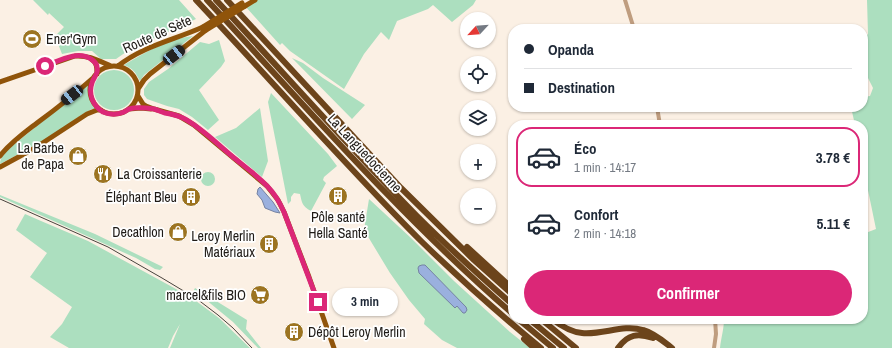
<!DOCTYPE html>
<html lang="fr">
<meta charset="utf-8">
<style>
body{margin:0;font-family:"Archivo Narrow",sans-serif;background:#f6f6f7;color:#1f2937;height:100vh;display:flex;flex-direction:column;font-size:15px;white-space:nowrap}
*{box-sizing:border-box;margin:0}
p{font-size:13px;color:#747a83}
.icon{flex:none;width:22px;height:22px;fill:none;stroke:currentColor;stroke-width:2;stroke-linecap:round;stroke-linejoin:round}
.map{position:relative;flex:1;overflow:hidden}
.sheet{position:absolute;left:508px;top:120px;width:360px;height:204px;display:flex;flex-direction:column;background:#fff;border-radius:16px;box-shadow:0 1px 3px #0004}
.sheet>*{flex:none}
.hud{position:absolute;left:508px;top:24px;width:360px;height:88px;border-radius:16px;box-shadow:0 1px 3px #0004;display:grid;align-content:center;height:88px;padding:0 16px;background:#fff}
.needle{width:26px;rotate:244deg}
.tools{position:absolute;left:460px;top:12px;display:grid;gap:8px}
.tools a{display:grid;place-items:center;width:36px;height:36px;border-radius:50%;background:#fff;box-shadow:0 1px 3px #0004;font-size:20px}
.end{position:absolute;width:18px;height:18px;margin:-9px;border:5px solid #db2777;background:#fff;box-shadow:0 0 0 2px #fff}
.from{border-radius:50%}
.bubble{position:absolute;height:28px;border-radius:14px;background:#fff;box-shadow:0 1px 3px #0004;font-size:13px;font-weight:800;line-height:28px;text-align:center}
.car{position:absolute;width:12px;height:24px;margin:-12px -6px;border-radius:5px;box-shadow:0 0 3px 1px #0007;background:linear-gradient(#222 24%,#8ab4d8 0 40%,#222 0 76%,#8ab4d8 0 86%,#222 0)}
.hud b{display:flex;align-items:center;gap:14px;height:38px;font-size:15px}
.hud b+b{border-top:1px solid #e0e1e3}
.hud i{width:10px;height:10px;background:#1f2937}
ul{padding:7px 0 0;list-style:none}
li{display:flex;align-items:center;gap:12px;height:60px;margin:0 8px 6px;padding:0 8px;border:2px solid transparent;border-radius:16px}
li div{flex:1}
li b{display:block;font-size:15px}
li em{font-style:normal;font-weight:800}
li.on{border-color:#db2777}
li>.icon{width:36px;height:36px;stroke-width:1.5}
.action{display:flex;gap:8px;margin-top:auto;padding:8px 16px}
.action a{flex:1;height:46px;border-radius:24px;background:#db2777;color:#fff;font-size:16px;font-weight:800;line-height:46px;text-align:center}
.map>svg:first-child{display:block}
</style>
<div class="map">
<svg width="892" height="348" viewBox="0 0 892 348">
<rect width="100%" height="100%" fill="#fbf0e4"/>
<path fill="#acdfbf" d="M33 0H179L196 19 129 50 116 59H101L92 51H78L62 54 55 36 64 27 49 13 48 15Z
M255 0H476L473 5 452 22 433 5 428 9 397 21 389 40 381 32 364 54 344 89 290 51 282 43 280 45 245 6Z
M867 0H892V348H720C721 338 724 329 724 319H863V234L876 229 863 166V125H855L851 107H863V97L870 96 873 88 863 68V41L868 34Z
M193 36 144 75 140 81C135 72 134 69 124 65 145 52 168 39 193 36Z
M219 40 225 61 221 67 199 90 219 120 208 130 192 117 179 109 167 106 147 99 144 95V89L149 82 168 69 200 42 209 44Z
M292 58 303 63 323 78 365 105 352 119Z
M94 90a20 20 0 1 1 40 0a20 20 0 1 1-40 0Z
M89 84C87 94 89 100 95 109H92L83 114 45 140 0 164C0 157 6 151 12 146Z
M271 93 328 154 337 166 324 177 323 180 326 183 311 211C302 206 302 203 300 194L294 193 291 197V201L288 204 268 102Z
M260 108 268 161 262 177 215 137 236 128Z
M201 179a7 7 0 1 1 14 0a7 7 0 1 1-14 0Z
M0 195 95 234 163 267 160 270 155 269 136 258 0 197Z
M369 199 411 238 454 281 510 332 530 348H457L442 340 424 324 425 319 409 300 390 273 364 230Z
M25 214 41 221 88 241 176 289 196 301 219 318 250 348H170L180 324 173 336 168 348H69L50 337 62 324 72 307 30 277 47 253 16 230Z
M195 288 247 320 246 329 261 348H258L233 322 194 290Z"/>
<path fill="#9ab0de" stroke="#7583a2" d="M260 187 273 202 280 213 275 212 265 208 262 200 257 194 258 189Z
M422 265H425L466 307 467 310 465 313H463L457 306 455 308 419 273 418 268 419 266Z"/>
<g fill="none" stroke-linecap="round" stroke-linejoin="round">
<path stroke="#bf9d7f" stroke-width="4" d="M625 0 634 29
M657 107 660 125
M714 348 716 334 715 319"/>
<path stroke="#90540a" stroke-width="5" d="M245 6 255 0
M91 59C97 62 97 68 97 74
M118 66C143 46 174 40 203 27
M90 90a24 24 0 1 1 48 0a24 24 0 1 1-48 0Z
M0 82 75 56C89 55 99 61 111 66
M138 89 144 80 150 74 206 30
M138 96 143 104 146 106 154 109 179 116 194 125 267 186 278 200 284 212 309 277 334 348
M129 109 141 108 151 109
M0 156C10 143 24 133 37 123 56 109 75 94 93 78
M0 167 35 148 87 114 97 110H101"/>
<path stroke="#6c441b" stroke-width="6" d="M196 0C271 80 343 163 421 241 459 278 499 314 541 348
M207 0C306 107 402 218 513 314
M216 0C283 72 348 146 417 216 448 247 480 276 513 305
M227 0 401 188 474 260 513 295
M467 247 513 289
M518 319 553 348
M529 319 564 348
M541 319 576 348
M552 319C561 326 570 332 582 333 603 335 623 324 643 330 654 333 663 341 672 348
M524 339 534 348
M618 348C628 334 638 333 653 338"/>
<path stroke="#49443e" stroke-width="1" d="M0 199 108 247 162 278 197 299 218 315 233 328 252 348"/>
<path stroke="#90540a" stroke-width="5" d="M203 27 242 3
M206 30 245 6"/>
</g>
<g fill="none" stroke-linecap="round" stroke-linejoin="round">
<path stroke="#db2777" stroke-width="5" d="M45 66C59 61 77 50 91 59 96 62 98 67 97 72 96 76 93 79 92 83 88 94 93 106 103 112 110 115 117 115 124 112 126 111 127 110 129 109 136 107 147 108 154 109 158 110 161 112 165 113 171 114 177 115 183 118 201 127 217 144 233 157 244 166 258 176 268 187 275 194 280 203 284 212L318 302"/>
</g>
<defs>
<g id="stadium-disc" transform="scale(1)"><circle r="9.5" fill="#9c7421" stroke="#fff"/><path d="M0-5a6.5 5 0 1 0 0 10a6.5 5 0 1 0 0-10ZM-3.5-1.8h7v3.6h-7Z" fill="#fff"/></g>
<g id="shop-disc" transform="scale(1)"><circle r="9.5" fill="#9c7421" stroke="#fff"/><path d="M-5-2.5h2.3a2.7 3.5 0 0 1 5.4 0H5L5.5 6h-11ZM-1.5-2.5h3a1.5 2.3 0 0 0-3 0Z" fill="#fff"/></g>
<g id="restaurant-disc" transform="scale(1)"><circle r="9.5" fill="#9c7421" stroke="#fff"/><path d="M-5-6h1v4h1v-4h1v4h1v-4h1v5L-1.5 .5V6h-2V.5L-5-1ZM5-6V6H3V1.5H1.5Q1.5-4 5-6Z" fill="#fff"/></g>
<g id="building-disc" transform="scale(1)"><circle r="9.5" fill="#9c7421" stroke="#fff"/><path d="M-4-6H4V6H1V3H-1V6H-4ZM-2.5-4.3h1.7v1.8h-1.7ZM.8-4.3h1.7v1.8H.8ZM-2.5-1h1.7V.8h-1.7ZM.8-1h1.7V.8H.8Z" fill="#fff"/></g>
<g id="supermarket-disc" transform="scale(1)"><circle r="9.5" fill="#9c7421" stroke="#fff"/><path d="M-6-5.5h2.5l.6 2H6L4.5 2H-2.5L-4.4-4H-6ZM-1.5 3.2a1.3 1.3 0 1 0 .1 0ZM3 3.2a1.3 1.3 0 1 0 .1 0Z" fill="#fff"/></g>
</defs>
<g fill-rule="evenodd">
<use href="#stadium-disc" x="32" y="39"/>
<use href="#shop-disc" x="78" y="156"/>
<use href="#restaurant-disc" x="103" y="174"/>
<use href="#building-disc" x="338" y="196"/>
<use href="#building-disc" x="191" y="197"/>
<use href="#shop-disc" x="178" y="232"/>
<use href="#building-disc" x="269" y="244"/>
<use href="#supermarket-disc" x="260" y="295"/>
<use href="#building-disc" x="294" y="332"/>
</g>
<g text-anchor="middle" stroke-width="3.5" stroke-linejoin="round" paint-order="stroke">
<g font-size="14" fill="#1f1b17" stroke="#fff">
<text transform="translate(157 34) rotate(-24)" y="5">Route de Sète</text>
<text transform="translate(365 153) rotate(47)" y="5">La Languedocienne</text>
</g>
<g font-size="14" fill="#1f1b17" stroke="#fff" text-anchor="end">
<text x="46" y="44" text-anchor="start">Ener'Gym</text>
<text x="64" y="153">La Barbe<tspan x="64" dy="16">de Papa</tspan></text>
<text x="117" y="179" text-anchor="start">La Croissanterie</text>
<text x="177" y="202">Éléphant Bleu</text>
<text x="338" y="222" text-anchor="middle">Pôle santé<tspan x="338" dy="16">Hella Santé</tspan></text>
<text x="164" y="237">Decathlon</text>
<text x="255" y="241">Leroy Merlin<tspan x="255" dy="16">Matériaux</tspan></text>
<text x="246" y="300">marcel&amp;fils BIO</text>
<text x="308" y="337" text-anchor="start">Dépôt Leroy Merlin</text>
</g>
</g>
</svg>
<div class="tools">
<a><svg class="needle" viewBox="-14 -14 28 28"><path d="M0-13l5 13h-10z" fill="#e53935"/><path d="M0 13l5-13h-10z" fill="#747a83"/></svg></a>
<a><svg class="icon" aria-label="locate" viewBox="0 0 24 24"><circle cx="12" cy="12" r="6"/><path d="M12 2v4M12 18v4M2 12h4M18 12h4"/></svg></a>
<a><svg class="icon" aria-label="layers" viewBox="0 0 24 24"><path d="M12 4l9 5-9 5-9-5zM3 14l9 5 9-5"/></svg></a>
<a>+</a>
<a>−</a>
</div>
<i class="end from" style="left:45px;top:66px"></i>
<i class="end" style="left:318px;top:302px"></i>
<div class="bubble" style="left:332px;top:288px;width:66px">3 min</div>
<i class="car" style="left:174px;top:55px;rotate:52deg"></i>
<i class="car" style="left:72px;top:95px;rotate:232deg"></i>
<div class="hud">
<b><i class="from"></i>Opanda</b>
<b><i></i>Destination</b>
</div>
<section class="sheet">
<ul>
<li class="on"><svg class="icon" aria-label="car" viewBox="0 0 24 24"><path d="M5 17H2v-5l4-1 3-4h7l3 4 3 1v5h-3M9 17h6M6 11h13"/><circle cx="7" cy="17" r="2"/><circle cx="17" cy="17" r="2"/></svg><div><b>Éco</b><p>1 min · 14:17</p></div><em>3.78 €</em></li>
<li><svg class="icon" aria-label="car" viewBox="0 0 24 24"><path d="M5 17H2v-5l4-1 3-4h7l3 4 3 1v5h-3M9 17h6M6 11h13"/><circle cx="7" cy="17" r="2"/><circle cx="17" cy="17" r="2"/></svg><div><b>Confort</b><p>2 min · 14:18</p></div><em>5.11 €</em></li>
</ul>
<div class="action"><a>Confirmer</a></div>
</section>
</div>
